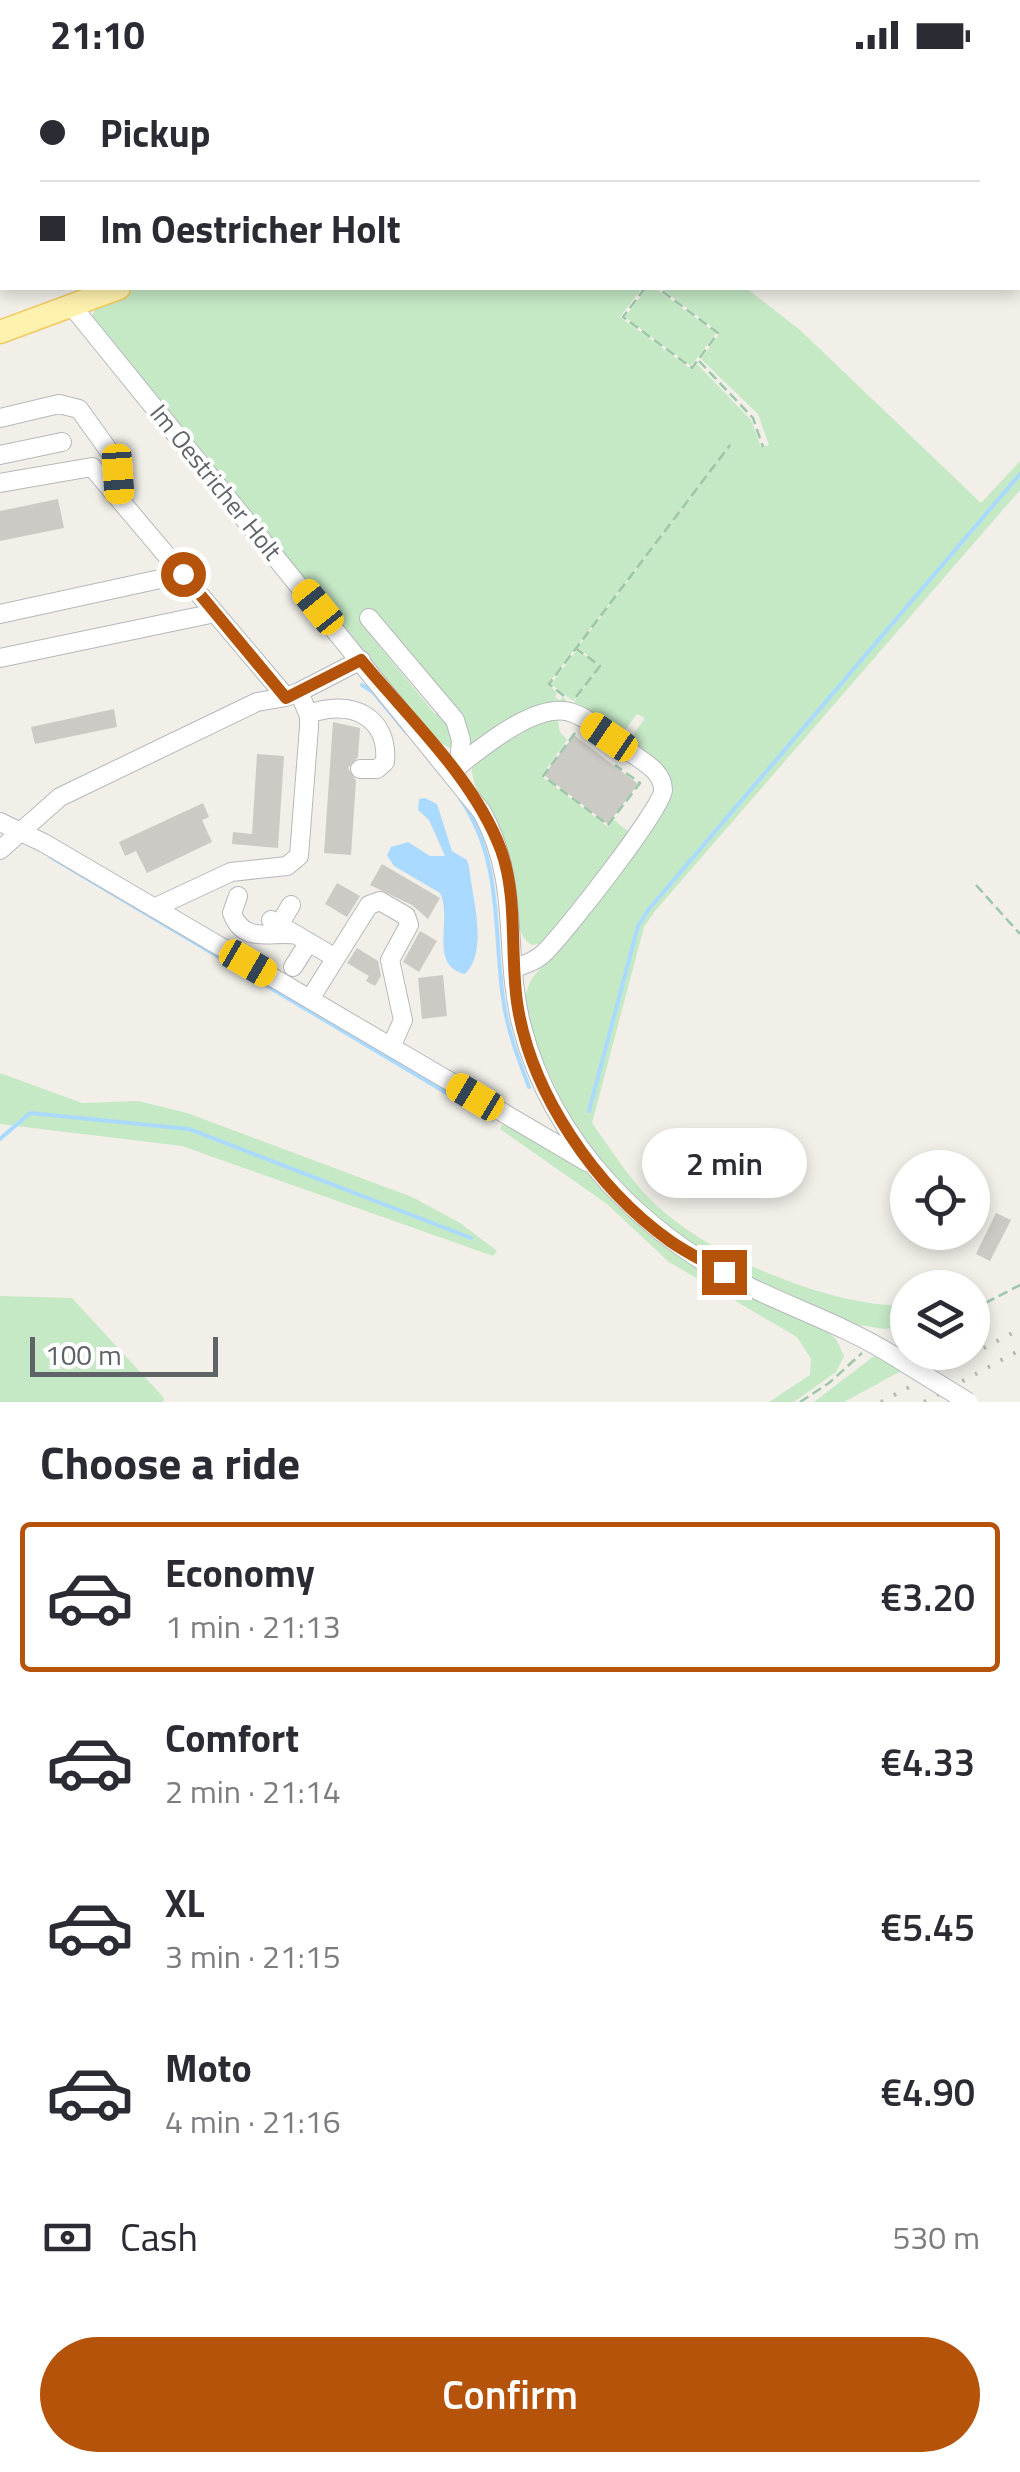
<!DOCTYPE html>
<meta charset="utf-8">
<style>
body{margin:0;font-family:"Titillium Web",sans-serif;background:#f2f2f3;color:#2b2b33;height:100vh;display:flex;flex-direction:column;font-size:38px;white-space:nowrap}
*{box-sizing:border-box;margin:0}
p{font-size:32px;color:#7c7c81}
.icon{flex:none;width:55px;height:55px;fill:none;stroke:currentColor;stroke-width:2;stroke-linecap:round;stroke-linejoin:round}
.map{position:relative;height:1332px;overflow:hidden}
.sheet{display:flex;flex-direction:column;background:#fff;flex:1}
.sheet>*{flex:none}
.banner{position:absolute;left:0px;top:0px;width:1020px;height:220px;box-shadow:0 5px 15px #0003;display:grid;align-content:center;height:220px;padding:0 40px;background:#fff}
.tools{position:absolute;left:890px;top:1080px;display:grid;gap:20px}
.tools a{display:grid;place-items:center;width:100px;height:100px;border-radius:50%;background:#fff;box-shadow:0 5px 15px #0003;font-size:50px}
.scale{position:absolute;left:30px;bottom:25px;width:188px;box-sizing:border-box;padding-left:10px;border:5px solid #5f6368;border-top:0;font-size:28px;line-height:35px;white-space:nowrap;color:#5f6368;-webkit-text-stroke:8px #fff;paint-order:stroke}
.end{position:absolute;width:45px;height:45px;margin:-22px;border:12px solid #b45309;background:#fff;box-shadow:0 0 0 5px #fff}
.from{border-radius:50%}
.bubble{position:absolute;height:70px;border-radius:35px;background:#fff;box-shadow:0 5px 15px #0003;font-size:32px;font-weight:600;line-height:70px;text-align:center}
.car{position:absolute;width:30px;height:60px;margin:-30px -15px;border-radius:12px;box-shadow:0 0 8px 2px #0007;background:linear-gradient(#f5c518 24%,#345 0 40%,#f5c518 0 76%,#345 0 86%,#f5c518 0)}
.banner b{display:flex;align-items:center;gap:35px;height:95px;font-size:38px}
.banner b+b{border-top:2px solid #e1e1e2}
.banner i{width:25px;height:25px;background:#2b2b33}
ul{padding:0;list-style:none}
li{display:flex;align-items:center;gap:30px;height:150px;margin:0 20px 15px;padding:0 20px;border:5px solid transparent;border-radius:10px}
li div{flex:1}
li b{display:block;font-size:38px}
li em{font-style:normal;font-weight:600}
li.selected{border-color:#b45309}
li>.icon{width:90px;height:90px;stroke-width:1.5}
h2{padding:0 40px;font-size:45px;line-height:120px}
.pay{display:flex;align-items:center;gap:25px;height:110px;padding:0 40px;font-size:38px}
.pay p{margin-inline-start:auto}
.primary-button{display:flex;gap:20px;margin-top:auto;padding:20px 40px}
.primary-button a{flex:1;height:115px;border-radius:60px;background:#b45309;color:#fff;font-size:40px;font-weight:600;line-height:115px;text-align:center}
.status{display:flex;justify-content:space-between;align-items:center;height:70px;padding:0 50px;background:#fff;direction:ltr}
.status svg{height:28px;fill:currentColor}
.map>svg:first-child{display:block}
</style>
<div class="status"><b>21:10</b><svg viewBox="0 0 49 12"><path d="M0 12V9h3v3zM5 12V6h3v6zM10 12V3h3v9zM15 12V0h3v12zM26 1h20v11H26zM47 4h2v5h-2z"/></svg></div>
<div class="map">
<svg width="1020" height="1332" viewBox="0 0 1020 1332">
<rect width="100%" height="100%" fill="#f1efe8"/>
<path fill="#c5e8c5" d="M138 218H642L620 247 692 300 697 294 751 350 761 377 769 375 758 344 701 289 720 263 661 218H746L800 260 981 433 1020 391V420L655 841 644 857 592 1053C614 1084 636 1119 665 1143 724 1192 831 1236 907 1236V1256L885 1259 859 1255 754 1211 674 1166 606 1098 573 1055 533 969 524 928 531 910 661 741 667 727 628 672 645 648 637 644 620 667 574 632 600 597 573 631 551 614 577 580 600 596 578 577 731 375 548 614 557 623 555 627 560 631 563 627 570 635 468 678 467 655 461 645 375 543 367 557 370 565 435 644 438 642C449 655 455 663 452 679L437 671 91 249 97 233Z
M647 218H655L716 263 691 296 625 247Z
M557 647 560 662 567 670 541 706 608 757 614 750 631 764 550 871 532 875C509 862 516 812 510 787 503 757 469 723 472 694L510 664Z
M0 1003 82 1033 138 1031 187 1043 412 1127 460 1153 497 1181 493 1186 182 1076 0 1054Z
M505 1050 579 1096 666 1178 747 1226 819 1255 836 1269 844 1286 836 1302 794 1332H769L810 1305 811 1289 797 1267 669 1192 607 1134 500 1059Z
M0 1226 72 1228 164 1328 163 1332H0Z
M874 1286 901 1301 844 1332H814Z"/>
<path fill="#aadaff" d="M425 728 437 734 452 781 467 790 469 797C472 827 489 881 465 904 428 896 453 849 440 823L394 796 387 785 391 777 408 772 430 786H445L429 750 418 740 419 729Z"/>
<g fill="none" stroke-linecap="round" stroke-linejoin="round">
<path stroke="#aadaff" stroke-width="4" d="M362 615 373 622 407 663
M460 728C503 791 493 857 503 928 507 959 518 988 529 1017
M51 787 492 1050
M589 1041 638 856 649 839 1020 404
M0 1069 30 1043 189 1059 471 1168"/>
</g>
<path fill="#cccac5" d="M58 429 64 458 0 471V441Z
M114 639 117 657 35 674 31 657Z
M333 652 360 658 358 687 348 698 356 711 351 785 324 783Z
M574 665 638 714 608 754 544 705Z
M257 684 284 686 278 778 232 774 233 762 252 764Z
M203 733 209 747 202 750 212 772 147 803 136 781 125 786 119 772Z
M382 794 440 828 428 849 412 835 370 815Z
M337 813 360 826 347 847 325 834Z
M420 861 437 871 419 902 403 892Z
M357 878 378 891 381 906 375 916 366 911 369 906 347 893Z
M443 905 447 946 422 949 418 908Z
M996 1143 1011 1150 990 1191 976 1184Z"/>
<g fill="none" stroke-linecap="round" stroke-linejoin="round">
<g stroke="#b5b8bc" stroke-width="20">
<path id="minor" d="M71 235 482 742C522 816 502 881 522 957 553 1075 645 1167 752 1218 798 1240 846 1257 889 1283
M0 348 59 334 79 339 112 385 120 428
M0 385 62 372
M0 413 92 397 286 627 299 622 309 646V657L299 786 287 796 231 802 154 838
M0 544 183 504
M369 548 455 650 461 670 459 696
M0 588 215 543
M299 622 361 590
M309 644C349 629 389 645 385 692L377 699H360
M453 700C478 681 537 629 573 643 592 650 613 669 630 682 643 692 663 701 663 720 663 738 565 862 547 880 538 890 527 894 514 898
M0 752 44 773 587 1092
M0 780 60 727 257 632 286 627
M238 826 232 843C244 876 273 860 297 865
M271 850 334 887
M279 855 291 835
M293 897 309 872
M310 929 369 835 380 831 406 846 409 855 390 890 403 950 391 977"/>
</g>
<g stroke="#f2c960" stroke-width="25">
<path id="major" d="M686 2 693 0
M0 262 119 218"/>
</g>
<path stroke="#9cc7a9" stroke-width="2.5" stroke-dasharray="10 5" stroke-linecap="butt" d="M645 218 623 247 692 298 718 263 658 218
M699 291 753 348 763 377
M564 626 549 614 730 375
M576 627 600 596 577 579
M575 663 543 706 608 755 640 713 615 695
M976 815 1020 864
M972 1240 1020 1215
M894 1267 908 1264
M800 1332 829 1313 862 1283"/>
<use href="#minor" stroke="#fff" stroke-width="18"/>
<use href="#major" stroke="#fff2af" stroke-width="22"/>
<path stroke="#b6b7b8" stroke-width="4" stroke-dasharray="2.5 12" stroke-linecap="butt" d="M881 1332 1020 1259
M924 1332 1020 1280"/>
<g stroke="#b5b8bc" stroke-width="20" stroke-linecap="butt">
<path id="minor-bridge" d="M889 1283 968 1332"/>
</g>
<use href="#minor-bridge" stroke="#fff" stroke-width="18"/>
</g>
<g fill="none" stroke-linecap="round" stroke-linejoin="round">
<path stroke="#b45309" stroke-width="12" d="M183 504 286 628 361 590C409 648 474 708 501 780 518 827 510 883 517 932 530 1023 596 1118 670 1171 687 1183 706 1192 724 1202"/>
</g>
<g text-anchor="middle" stroke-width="8" stroke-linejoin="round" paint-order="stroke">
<g font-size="25" fill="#5f6368" stroke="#fff">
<text transform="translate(216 412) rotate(51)" y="9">Im Oestricher Holt</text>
</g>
</g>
</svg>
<div class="tools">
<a><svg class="icon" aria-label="locate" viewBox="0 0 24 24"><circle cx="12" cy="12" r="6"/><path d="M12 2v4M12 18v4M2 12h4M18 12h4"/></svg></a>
<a><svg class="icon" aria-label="layers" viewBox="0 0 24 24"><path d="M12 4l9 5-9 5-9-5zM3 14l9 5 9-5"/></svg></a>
</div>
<div class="scale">100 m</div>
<i class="end from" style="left:183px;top:504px"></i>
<i class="end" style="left:724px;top:1202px"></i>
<div class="bubble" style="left:642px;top:1058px;width:165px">2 min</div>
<i class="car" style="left:118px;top:404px;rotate:176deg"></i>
<i class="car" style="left:318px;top:537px;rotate:321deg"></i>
<i class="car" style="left:609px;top:667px;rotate:304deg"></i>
<i class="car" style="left:248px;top:893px;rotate:120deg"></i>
<i class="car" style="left:475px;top:1027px;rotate:301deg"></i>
<div class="banner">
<b><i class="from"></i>Pickup</b>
<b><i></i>Im Oestricher Holt</b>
</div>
</div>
<section class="sheet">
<h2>Choose a ride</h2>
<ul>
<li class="selected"><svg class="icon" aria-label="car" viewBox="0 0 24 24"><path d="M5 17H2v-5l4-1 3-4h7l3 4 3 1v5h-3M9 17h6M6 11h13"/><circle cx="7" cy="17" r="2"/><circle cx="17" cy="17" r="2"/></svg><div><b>Economy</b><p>1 min · 21:13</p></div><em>€3.20</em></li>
<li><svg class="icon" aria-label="car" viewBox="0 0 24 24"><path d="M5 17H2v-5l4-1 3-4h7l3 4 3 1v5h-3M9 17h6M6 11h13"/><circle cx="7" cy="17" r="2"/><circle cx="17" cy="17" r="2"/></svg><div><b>Comfort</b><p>2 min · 21:14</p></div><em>€4.33</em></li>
<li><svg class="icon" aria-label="car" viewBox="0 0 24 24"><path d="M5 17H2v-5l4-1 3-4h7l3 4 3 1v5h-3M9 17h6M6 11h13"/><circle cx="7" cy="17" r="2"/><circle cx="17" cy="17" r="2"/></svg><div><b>XL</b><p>3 min · 21:15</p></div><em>€5.45</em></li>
<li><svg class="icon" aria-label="car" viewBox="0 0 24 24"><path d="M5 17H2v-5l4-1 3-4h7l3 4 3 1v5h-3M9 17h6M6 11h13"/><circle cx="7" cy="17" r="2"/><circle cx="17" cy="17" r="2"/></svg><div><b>Moto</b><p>4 min · 21:16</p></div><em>€4.90</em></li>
</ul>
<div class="pay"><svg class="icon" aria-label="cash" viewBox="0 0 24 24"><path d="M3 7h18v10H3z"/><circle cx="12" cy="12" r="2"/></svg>Cash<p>530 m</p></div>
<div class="primary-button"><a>Confirm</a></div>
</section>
